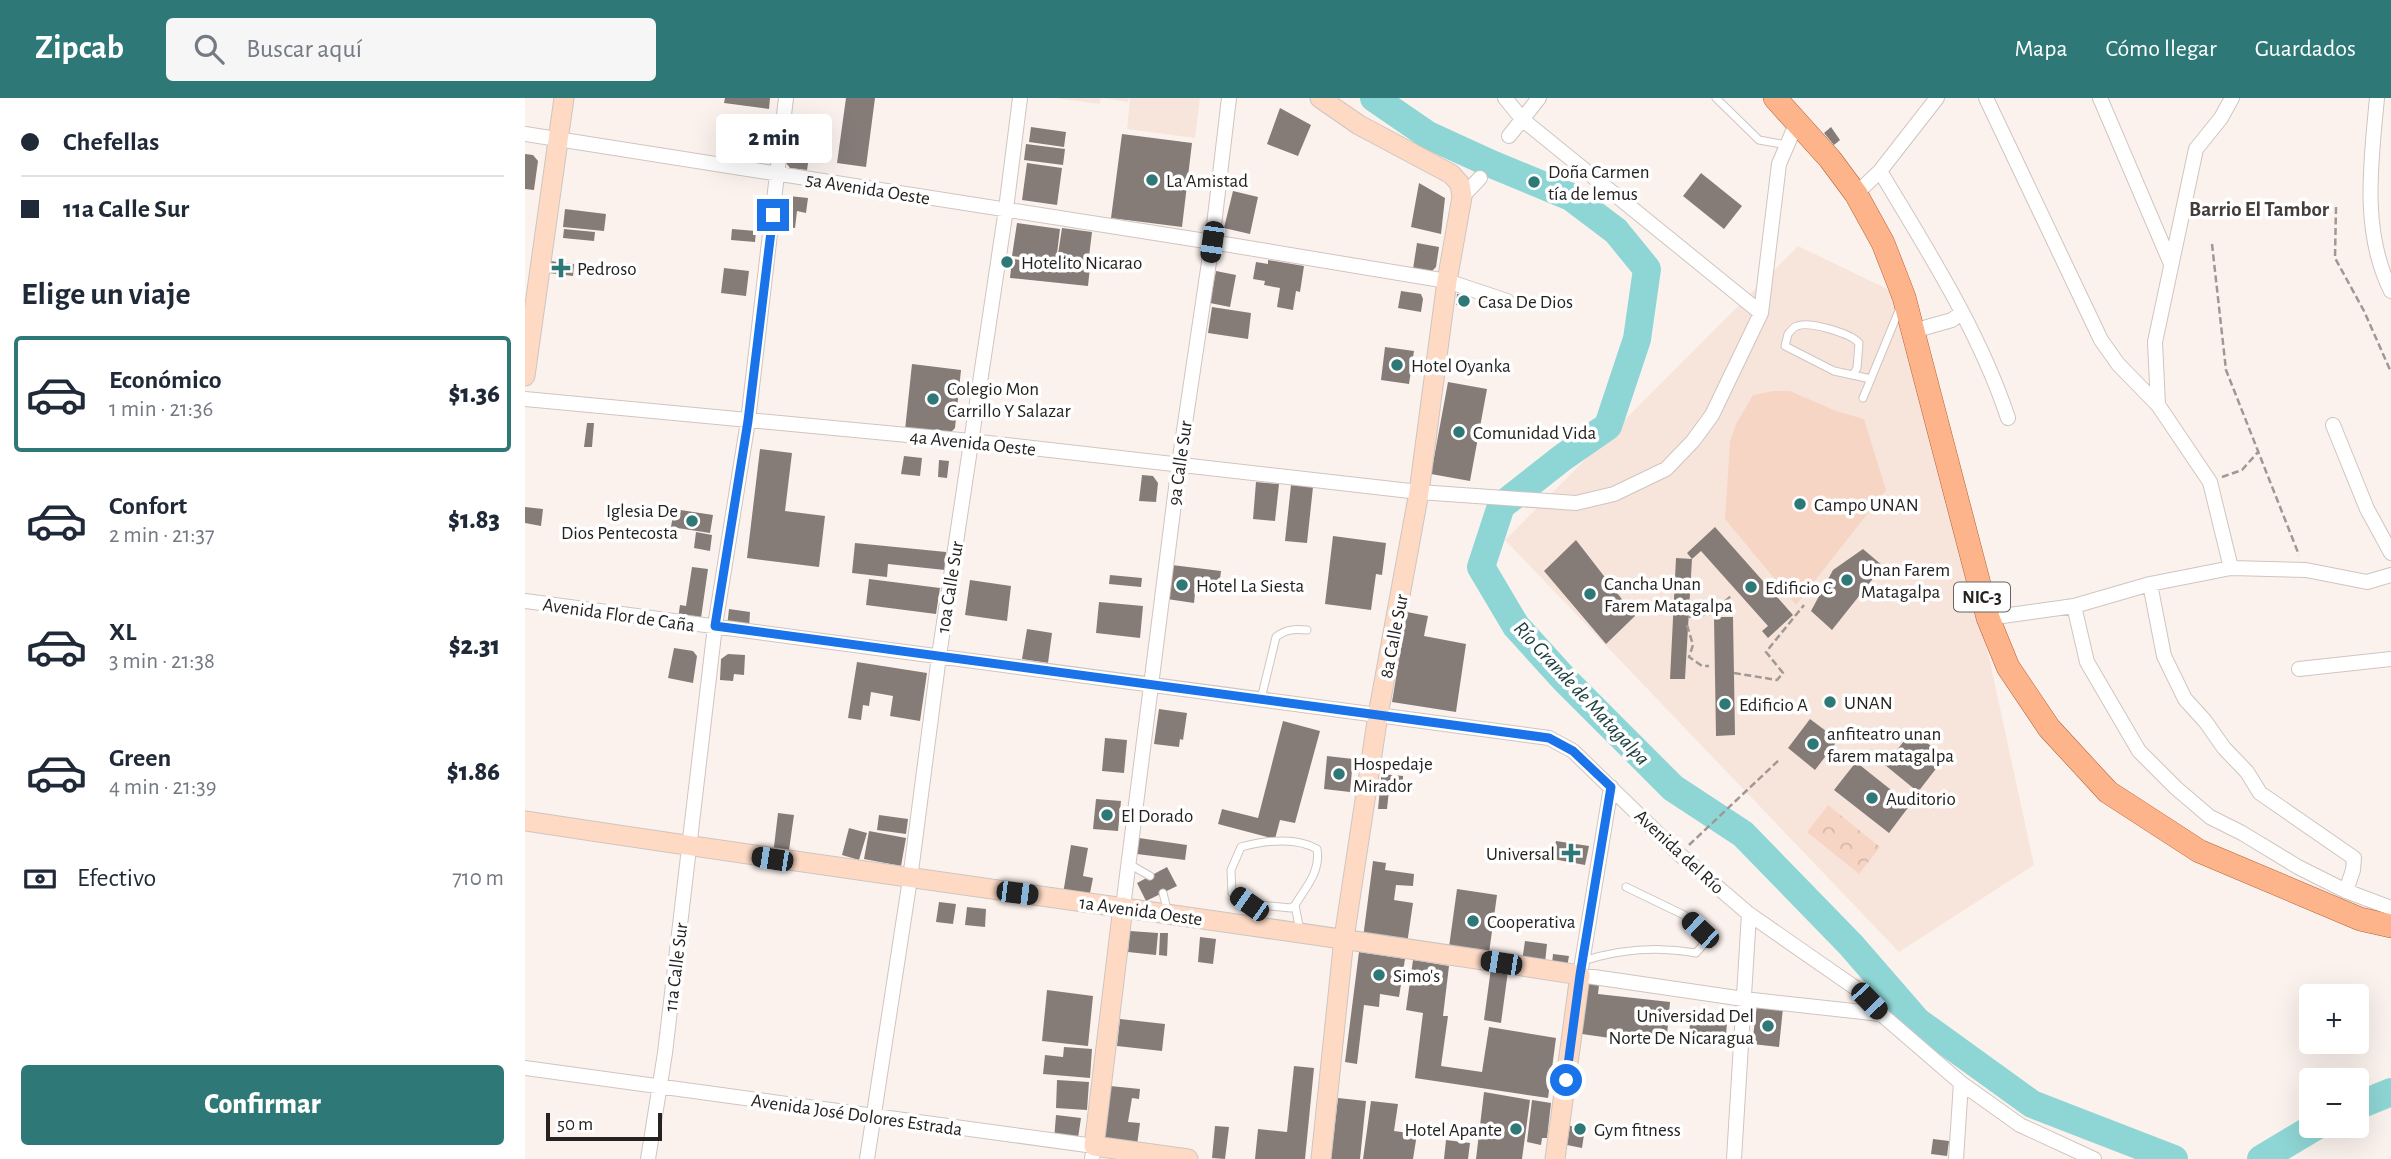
<!DOCTYPE html>
<html lang="es">
<meta charset="utf-8">
<style>
body{margin:0;font-family:"Alegreya Sans",sans-serif;background:#f6f6f7;color:#1f2937;height:100vh;display:flex;flex-direction:column;font-size:26px;white-space:nowrap}
*{box-sizing:border-box;margin:0}
p{font-size:23px;color:#747a83}
.icon{flex:none;width:38px;height:38px;fill:none;stroke:currentColor;stroke-width:2;stroke-linecap:round;stroke-linejoin:round}
.map{position:relative;flex:1;overflow:hidden}
.side{display:flex;flex-direction:column;background:#fff;width:525px}
.side>*{flex:none}
.hud{display:grid;align-content:center;height:154px;padding:0 21px;background:#fff}
.fabs{position:absolute;left:1774px;top:886px;display:grid;gap:14px}
.fabs a{display:grid;place-items:center;width:70px;height:70px;border-radius:7px;background:#fff;box-shadow:0 7px 28px #0002;font-size:35px}
.scale{position:absolute;left:21px;bottom:18px;width:116px;box-sizing:border-box;padding-left:7px;border:4px solid #252220;border-top:0;font-size:19px;line-height:24px;white-space:nowrap;color:#252220;-webkit-text-stroke:5px #fff;paint-order:stroke}
.end{position:absolute;width:32px;height:32px;margin:-16px;border:9px solid #1a73e8;background:#fff;box-shadow:0 0 0 4px #fff}
.from{border-radius:50%}
.bubble{position:absolute;height:49px;border-radius:7px;background:#fff;box-shadow:0 7px 28px #0002;font-size:23px;font-weight:800;line-height:49px;text-align:center}
.car{position:absolute;width:21px;height:42px;margin:-21px -10px;border-radius:9px;box-shadow:0 0 5px 2px #0007;background:linear-gradient(#222 24%,#8ab4d8 0 40%,#222 0 76%,#8ab4d8 0 86%,#222 0)}
.hud b{display:flex;align-items:center;gap:24px;height:66px;font-size:26px}
.hud b+b{border-top:2px solid #e0e1e3}
.hud i{width:18px;height:18px;background:#1f2937}
ul{padding:0;list-style:none}
li{display:flex;align-items:center;gap:21px;height:116px;margin:0 14px 10px;padding:0 7px;border:4px solid transparent;border-radius:7px}
li div{flex:1}
li b{display:block;font-size:26px}
li em{font-style:normal;font-weight:800}
li.on{border-color:#2e7877}
li>.icon{width:63px;height:63px;stroke-width:1.5}
h2{padding:0 21px;font-size:32px;line-height:84px}
.pay{display:flex;align-items:center;gap:18px;height:77px;padding:0 21px;font-size:26px}
.pay p{margin-inline-start:auto}
.primary-button{display:flex;gap:14px;margin-top:auto;padding:14px 21px}
.primary-button a{flex:1;height:80px;border-radius:7px;background:#2e7877;color:#fff;font-size:28px;font-weight:800;line-height:80px;text-align:center}
header{display:flex;align-items:center;gap:42px;box-sizing:border-box;height:98px;padding:0 35px;background:#2e7877;color:#fff}
header strong{font-size:33px}
nav{display:flex;gap:38px;margin-inline-start:auto;font-size:24px}
.search{width:490px;height:63px;background:#f6f6f7;display:flex;align-items:center;gap:18px;box-sizing:border-box;padding:0 24px;border-radius:7px;color:#747a83;font-size:26px}
main{display:flex;flex:1;min-height:0}
.map>svg:first-child{display:block}
</style>
<header>
<strong>Zipcab</strong>
<div class="search"><svg class="icon" aria-label="search" viewBox="0 0 24 24"><circle cx="10" cy="10" r="6"/><path d="M15 15l6 6"/></svg>Buscar aquí</div>
<nav><a>Mapa</a><a>Cómo llegar</a><a>Guardados</a></nav>
</header>
<main>
<section class="side">
<div class="hud">
<b><i class="from"></i>Chefellas</b>
<b><i></i>11a Calle Sur</b>
</div>
<h2>Elige un viaje</h2>
<ul>
<li class="on"><svg class="icon" aria-label="car" viewBox="0 0 24 24"><path d="M5 17H2v-5l4-1 3-4h7l3 4 3 1v5h-3M9 17h6M6 11h13"/><circle cx="7" cy="17" r="2"/><circle cx="17" cy="17" r="2"/></svg><div><b>Económico</b><p>1 min · 21:36</p></div><em>$1.36</em></li>
<li><svg class="icon" aria-label="car" viewBox="0 0 24 24"><path d="M5 17H2v-5l4-1 3-4h7l3 4 3 1v5h-3M9 17h6M6 11h13"/><circle cx="7" cy="17" r="2"/><circle cx="17" cy="17" r="2"/></svg><div><b>Confort</b><p>2 min · 21:37</p></div><em>$1.83</em></li>
<li><svg class="icon" aria-label="car" viewBox="0 0 24 24"><path d="M5 17H2v-5l4-1 3-4h7l3 4 3 1v5h-3M9 17h6M6 11h13"/><circle cx="7" cy="17" r="2"/><circle cx="17" cy="17" r="2"/></svg><div><b>XL</b><p>3 min · 21:38</p></div><em>$2.31</em></li>
<li><svg class="icon" aria-label="car" viewBox="0 0 24 24"><path d="M5 17H2v-5l4-1 3-4h7l3 4 3 1v5h-3M9 17h6M6 11h13"/><circle cx="7" cy="17" r="2"/><circle cx="17" cy="17" r="2"/></svg><div><b>Green</b><p>4 min · 21:39</p></div><em>$1.86</em></li>
</ul>
<div class="pay"><svg class="icon" aria-label="cash" viewBox="0 0 24 24"><path d="M3 7h18v10H3z"/><circle cx="12" cy="12" r="2"/></svg>Efectivo<p>710 m</p></div>
<div class="primary-button"><a>Confirmar</a></div>
</section>
<div class="map">
<svg width="1866" height="1061" viewBox="0 0 1866 1061">
<defs>
<pattern id="park-crowns" width="20" height="18" patternUnits="userSpaceOnUse" patternTransform="scale(1.75)"><rect width="20" height="18" fill="#f7d5c5"/><path d="M2 6a3 3 0 1 1 6 0M12 15a3 3 0 1 1 6 0" fill="none" stroke="#d4b7a9"/></pattern>
</defs>
<rect width="100%" height="100%" fill="#fcf2ed"/>
<path fill="#f7e5dc" d="M530 0H604L603 4 576 0 575 6Z
M605 0H675L670 40 602 31Z
M1273 148 1379 199 1410 310 1509 767 1374 854 980 442Z"/>
<path fill="#f7d5c5" d="M1248 293H1265L1311 313 1339 321 1361 392 1271 507 1200 421 1205 343 1211 326 1228 297Z"/>
<path fill="url(#park-crowns)" d="M1303 707 1355 749 1334 776 1282 734Z"/>
<g fill="none" stroke-linecap="round" stroke-linejoin="round">
<path stroke="#8ed6d5" stroke-width="28" d="M849 0 903 37 964 65 1046 99 1091 133 1122 171 1112 241 1083 328 1037 360 976 408 956 469 991 528 1040 582 1148 690 1218 736 1326 847 1392 923 1507 1006 1649 1061
M1832 1008 1866 994
M1736 1061 1793 1027"/>
</g>
<path fill="#857c78" d="M200 0H245L244 11 199 5Z
M321 0H350L341 69 312 65Z
M755 10 786 27 773 58 742 46Z
M215 28 249 32 245 57 240 62 211 59Z
M506 29 541 34 539 49 504 44Z
M1306 29 1315 42 1309 47 1299 35Z
M597 36 667 45 657 129 586 120Z
M265 37 287 40 282 72 265 70 261 65Z
M501 46 540 51 538 67 499 62Z
M0 56 8 57 13 63 9 92 0 91Z
M502 65 537 70 532 107 497 102Z
M1176 75 1217 108 1199 131 1158 98Z
M894 85 920 100 916 136 886 129Z
M708 93 733 99 725 136 699 130Z
M264 98 283 100 281 115 272 113 270 130 253 128 257 103Z
M40 111 81 116 79 133 38 129Z
M492 125 535 131 531 164 487 158Z
M537 130 567 134 563 167 532 163Z
M39 131 70 134 69 143 38 140Z
M207 131 231 133 230 144 206 142Z
M892 145 914 149 911 169 906 174 888 171Z
M487 161 565 169 563 188 485 180Z
M743 162 779 168 775 194 771 193 768 212 752 209 755 190 739 187 740 183 728 181 731 164 743 166Z
M25 163 49 166 48 178 24 175Z
M199 170 224 173 221 198 196 195Z
M691 173 711 177 705 209 685 205Z
M876 193 896 196 898 201 896 214 873 210Z
M932 196 946 198 945 209 931 207Z
M687 209 726 215 723 241 683 235Z
M860 249 889 253 884 286 856 282Z
M387 266 436 272 430 330 423 337 380 332Z
M923 284 962 291 945 383 906 376Z
M62 325H69L67 349H59Z
M235 351 267 355 260 413 300 418 294 469 222 460Z
M379 358 397 360 395 378 376 376Z
M414 362 424 363 422 380 413 379Z
M617 377 628 378 633 385 631 404 614 403Z
M731 384 754 386 750 423 728 421Z
M766 387 788 389 782 445 760 443Z
M0 409 18 411 16 428 0 425Z
M149 411 188 417 185 435 146 429Z
M1190 429 1268 517 1243 540 1237 533 1243 528 1176 453 1167 461 1160 581H1145L1151 460 1167 461 1162 455Z
M171 434 187 437 185 453 169 450Z
M808 438 861 445 857 477 851 476 846 512 800 506Z
M1051 442 1110 518 1081 546 1019 473Z
M330 445 421 454 420 472 363 466 362 479 327 475Z
M1338 451 1358 468 1307 532 1286 513 1308 472Z
M647 467 696 473 694 489 671 485 669 505 642 501Z
M167 469 183 471 176 520 153 521 155 507 161 508Z
M585 477 617 480 616 489 584 486Z
M344 481 415 490 411 516 341 507Z
M445 482 486 488 482 523 440 517Z
M574 504 618 508 615 540 571 535Z
M204 511 225 514 224 530 202 528Z
M882 514 903 518 899 538 941 546 931 614 867 604Z
M1189 519H1208L1210 637 1191 638Z
M502 531 527 535 523 565 497 561Z
M149 550 168 553 172 558 168 585 143 580Z
M203 556 220 557 219 577 209 576 208 583 195 582 196 561Z
M332 564 402 575 395 623 365 618 368 598 346 594 344 608 338 607 336 622 323 620Z
M634 611 662 615 658 642 655 641 654 649 629 646Z
M1285 621 1313 642 1290 672 1263 650Z
M758 623 795 633 770 725 755 722 750 741 693 726 697 711 733 720Z
M1387 633 1420 659 1393 694 1360 667Z
M580 640 602 642 599 675 577 673Z
M802 658 828 661 825 694 799 691Z
M1331 664 1385 707 1364 735 1309 692Z
M856 676 878 678V685L856 683Z
M855 691 864 692 862 711H853Z
M571 701 596 703 593 733 568 731Z
M253 715 269 717 263 759 248 757Z
M354 717 383 721 381 736 352 732Z
M324 730 342 735 334 762 317 757Z
M344 733 381 740 376 768 339 761Z
M614 740 662 747 660 762 612 756Z
M1031 743 1064 748 1060 767 1028 761Z
M546 747 563 750 558 778 568 780 564 800 538 796Z
M848 763 861 765 860 772 889 776 888 788 871 787 869 802 888 805 882 846 838 840Z
M642 769 652 788 621 803 612 785Z
M932 791 972 797 964 855 924 849Z
M414 804 431 806 428 826 411 824Z
M442 809 461 811 460 829 440 827Z
M605 833 633 835 631 857 603 854Z
M635 835H643L642 858 634 857Z
M675 839 691 841 688 866 673 864Z
M1000 843 1022 846 1020 865 997 863Z
M834 854 880 861 874 899 855 896 854 909 839 907 832 966 820 964Z
M1028 856 1044 858 1042 869 1027 866Z
M888 862 924 868 918 918H923L916 968 957 974 964 929 1031 940 1023 1000 890 980 898 915 881 912Z
M966 870 983 873 976 925 959 922Z
M1062 885 1074 887 1073 896 1145 904 1141 948 1050 935Z
M522 892 568 898 563 948 517 943Z
M1232 907 1258 910 1254 949 1227 946Z
M1166 919 1202 923 1201 938 1164 934Z
M595 921 640 926 637 953 592 948Z
M539 949 567 951 565 980 518 976 520 957 538 959Z
M769 968 789 970 780 1061H730L733 1031 762 1034Z
M532 982 564 984 562 1012 531 1010Z
M585 988 615 991 614 1001 607 1000 603 1024 615 1025 612 1047 583 1043 579 1039Z
M959 994 1005 1002 997 1061H951Z
M813 1000 841 1003 835 1061H806Z
M1007 1002 1026 1005 1022 1040H1017L1016 1047 1002 1044Z
M846 1003 873 1006 869 1033 892 1036 888 1061H838Z
M531 1017 556 1020 553 1040 529 1042Z
M690 1028 704 1029 700 1061 687 1060Z
M1045 1028 1060 1030 1057 1050 1042 1047Z
M1408 1041 1424 1043 1422 1058 1406 1056Z
M921 1042 945 1045 943 1061H919Z"/>
<g fill="none" stroke-linecap="round" stroke-linejoin="round">
<g stroke="#cfc5c0" stroke-width="9">
<path id="lane" d="M1191 0 1234 42 1262 47
M1328 277 1332 270 1334 245C1325 235 1284 223 1272 228 1268 229 1266 233 1263 236L1260 248 1309 273 1346 281
M1338 300 1375 210
M736 601 751 539C761 531 770 531 782 532
M604 766 625 778
M638 795 643 815
M770 807 766 810 724 806 707 795 706 772 716 749C739 743 770 738 792 751 796 773 781 789 770 807L775 833
M1058 863C1096 851 1131 848 1171 855L1178 847 1176 832 1159 817 1101 789"/>
</g>
<g stroke="#cfc5c0" stroke-width="16">
<path id="street" d="M980 0 998 22 1236 215
M1461 0 1576 242 1593 266 1633 307 1685 384 1706 470
M1575 0 1646 166
M1852 0C1846 64 1836 133 1866 193
M0 36 687 144 922 183 982 203
M984 38 1014 0
M1355 73C1402 152 1454 232 1483 320
M1331 96 1355 73 1412 0
M937 99 955 80
M1388 233 1427 222 1436 215
M0 301 446 343 894 394 1051 405 1089 396 1141 371 1168 343 1187 317 1236 215 1254 66 1272 24
M1633 307 1630 244 1671 51 1696 20 1707 0
M1808 327 1842 411 1866 455
M1625 486 1639 558 1660 601 1680 623 1699 650 1722 674 1735 695 1829 760 1828 772 1821 793
M0 503 1024 640 1048 653 1154 756 1224 816 1332 891 1356 916 1436 985 1495 1027 1569 1061
M1549 508 1562 564 1614 653 1651 690 1685 719 1717 735 1773 769 1821 793 1866 810
M1463 520 1549 508 1625 486 1706 470 1781 472 1842 484 1866 477
M1774 571 1866 561
M1086 689 1055 877 1219 901 1356 916
M598 809 654 366 687 144 704 0
M0 970 569 1048 567 1061
M123 1061 140 955 190 528 223 323 261 0
M342 1061 385 781 414 558 481 111 495 0
M1209 1061 1224 816
M1431 1061 1436 985"/>
</g>
<g stroke="#cfc5c0" stroke-width="21">
<path id="secondary" d="M795 0 834 27 926 76 935 86 937 99 922 183 894 394 853 617 819 840 796 1061
M0 278 39 0
M0 723C351 777 704 822 1055 877L1030 1061
M598 809 569 1048 663 1061"/>
</g>
<g stroke="#b16033" stroke-width="24">
<path id="primary" d="M1250 0 1305 61 1331 96 1358 145 1379 199 1463 520 1483 569 1524 630 1583 694 1674 753 1835 821 1866 828"/>
</g>
<path stroke="#9f9895" stroke-width="2.5" stroke-dasharray="7 3.5" stroke-linecap="butt" d="M1811 109 1810 160 1839 213 1866 274
M1687 146 1701 272 1774 457
M1697 379 1717 372 1733 354
M1163 519 1186 516 1207 497
M1162 527 1168 547 1164 559 1177 568H1184
M1209 575 1252 582 1258 575 1241 554 1279 507
M1164 747 1254 662"/>
<use href="#lane" stroke="#fff" stroke-width="7"/>
<use href="#street" stroke="#fff" stroke-width="14"/>
<use href="#secondary" stroke="#fedac5" stroke-width="19"/>
<use href="#primary" stroke="#feb48b" stroke-width="23"/>
</g>
<g fill="none" stroke-linecap="round" stroke-linejoin="round">
<path stroke="#1a73e8" stroke-width="9" d="M248 117 223 323 190 528 1024 640 1048 653 1086 689 1055 877 1041 982"/>
</g>
<g fill="#2e7877" stroke="#fff" stroke-width="2.5">
<circle cx="627" cy="82" r="7"/>
<circle cx="1009" cy="84" r="7"/>
<circle cx="482" cy="164" r="7"/>
<path d="M32.5 159.5h7v7h7v7h-7v7h-7v-7h-7v-7h7z"/>
<circle cx="939" cy="203" r="7"/>
<circle cx="872" cy="267" r="7"/>
<circle cx="408" cy="301" r="7"/>
<circle cx="934" cy="334" r="7"/>
<circle cx="1275" cy="406" r="7"/>
<circle cx="167" cy="423" r="7"/>
<circle cx="1322" cy="482" r="7"/>
<circle cx="657" cy="487" r="7"/>
<circle cx="1226" cy="489" r="7"/>
<circle cx="1065" cy="496" r="7"/>
<circle cx="1305" cy="604" r="7"/>
<circle cx="1200" cy="606" r="7"/>
<circle cx="1288" cy="646" r="7"/>
<circle cx="814" cy="676" r="7"/>
<circle cx="1347" cy="700" r="7"/>
<circle cx="582" cy="717" r="7"/>
<path d="M1042.5 744.5h7v7h7v7h-7v7h-7v-7h-7v-7h7z"/>
<circle cx="948" cy="823" r="7"/>
<circle cx="854" cy="877" r="7"/>
<circle cx="1243" cy="928" r="7"/>
<circle cx="991" cy="1031" r="7"/>
<circle cx="1055" cy="1031" r="7"/>
</g>
<g text-anchor="middle" stroke-width="7" stroke-linejoin="round" paint-order="stroke">
<rect fill="#fff" stroke="#666463" stroke-width="2" x="1429" y="484.5" width="56" height="29" rx="5"/>
<g font-size="18" font-weight="bold" fill="#252220">
<text x="1457" y="505">NIC-3</text>
</g>
<g font-size="19" fill="#252220" stroke="#fff" text-anchor="start">
<text x="1023" y="80">Doña Carmen<tspan x="1023" dy="22">tía de lemus</tspan></text>
<text x="641" y="89">La Amistad</text>
<text x="496" y="171">Hotelito Nicarao</text>
<text x="52" y="177">Pedroso</text>
<text x="953" y="210">Casa De Dios</text>
<text x="886" y="274">Hotel Oyanka</text>
<text x="422" y="297">Colegio Mon<tspan x="422" dy="22">Carrillo Y Salazar</tspan></text>
<text x="948" y="341">Comunidad Vida</text>
<text x="1289" y="413">Campo UNAN</text>
<text x="153" y="419" text-anchor="end">Iglesia De<tspan x="153" dy="22">Dios Pentecosta</tspan></text>
<text x="1336" y="478">Unan Farem<tspan x="1336" dy="22">Matagalpa</tspan></text>
<text x="1079" y="492">Cancha Unan<tspan x="1079" dy="22">Farem Matagalpa</tspan></text>
<text x="671" y="494">Hotel La Siesta</text>
<text x="1240" y="496">Edificio C</text>
<text x="1319" y="611">UNAN</text>
<text x="1214" y="613">Edificio A</text>
<text x="1302" y="642">anfiteatro unan<tspan x="1302" dy="22">farem matagalpa</tspan></text>
<text x="828" y="672">Hospedaje<tspan x="828" dy="22">Mirador</tspan></text>
<text x="1361" y="707">Auditorio</text>
<text x="596" y="724">El Dorado</text>
<text x="1030" y="762" text-anchor="end">Universal</text>
<text x="962" y="830">Cooperativa</text>
<text x="868" y="884">Simo's</text>
<text x="1229" y="924" text-anchor="end">Universidad Del<tspan x="1229" dy="22">Norte De Nicaragua</tspan></text>
<text x="977" y="1038" text-anchor="end">Hotel Apante</text>
<text x="1069" y="1038">Gym fitness</text>
</g>
<g font-size="19" fill="#252220" stroke="#fff">
<text transform="translate(343 90) rotate(9)" y="7">5a Avenida Oeste</text>
<text transform="translate(448 344) rotate(6)" y="7">4a Avenida Oeste</text>
<text transform="translate(654 365) rotate(-82)" y="7">9a Calle Sur</text>
<text transform="translate(424 489) rotate(-81)" y="7">10a Calle Sur</text>
<text transform="translate(94 516) rotate(8)" y="7">Avenida Flor de Caña</text>
<text transform="translate(868 538) rotate(-79)" y="7">8a Calle Sur</text>
<text transform="translate(1155 753) rotate(43)" y="7">Avenida del Río</text>
<text transform="translate(616 812) rotate(8)" y="7">1a Avenida Oeste</text>
<text transform="translate(150 869) rotate(-83)" y="7">11a Calle Sur</text>
<text transform="translate(332 1016) rotate(8)" y="7">Avenida José Dolores Estrada</text>
</g>
<g font-size="21" font-weight="bold" fill="#453d39" stroke="#fff">
<text x="1734" y="118">Barrio El Tambor</text>
</g>
<g font-size="21" font-style="italic" fill="#1d403f" stroke="#fff">
<text transform="translate(1057 595) rotate(47)" y="7">Río Grande de Matagalpa</text>
</g>
</g>
</svg>
<div class="fabs">
<a>+</a>
<a>−</a>
</div>
<div class="scale">50 m</div>
<i class="end from" style="left:1041px;top:982px"></i>
<i class="end" style="left:248px;top:117px"></i>
<div class="bubble" style="left:191px;top:16px;width:116px">2 min</div>
<i class="car" style="left:687px;top:144px;rotate:188deg"></i>
<i class="car" style="left:247px;top:761px;rotate:279deg"></i>
<i class="car" style="left:492px;top:795px;rotate:97deg"></i>
<i class="car" style="left:724px;top:806px;rotate:305deg"></i>
<i class="car" style="left:1175px;top:832px;rotate:313deg"></i>
<i class="car" style="left:976px;top:865px;rotate:279deg"></i>
<i class="car" style="left:1344px;top:903px;rotate:136deg"></i>
</div>
</main>
